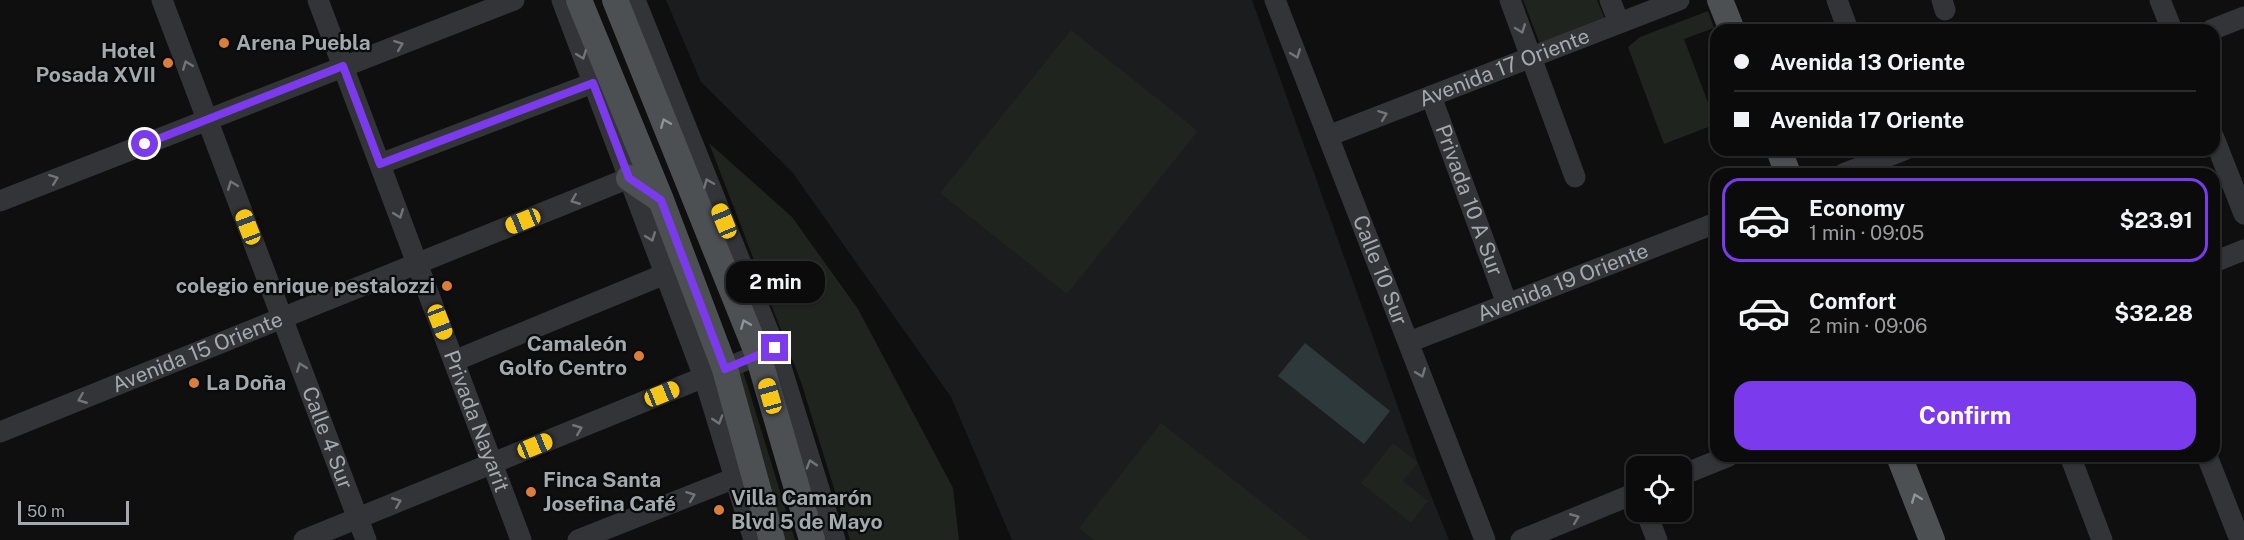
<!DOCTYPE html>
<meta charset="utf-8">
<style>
body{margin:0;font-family:"Public Sans",sans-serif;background:#19191a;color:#f1f3f6;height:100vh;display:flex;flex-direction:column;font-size:22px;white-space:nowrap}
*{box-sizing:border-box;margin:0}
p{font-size:20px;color:#9a9b9d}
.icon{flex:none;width:33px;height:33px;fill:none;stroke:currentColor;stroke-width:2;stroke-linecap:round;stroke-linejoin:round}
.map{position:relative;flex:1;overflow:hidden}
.panel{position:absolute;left:1710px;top:168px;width:510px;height:294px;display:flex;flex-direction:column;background:#0b0b0c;border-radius:18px;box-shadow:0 2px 4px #0004,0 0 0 2px #2b2b2d}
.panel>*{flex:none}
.top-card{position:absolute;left:1710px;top:24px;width:510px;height:132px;border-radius:18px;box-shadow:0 2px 4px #0004,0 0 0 2px #2b2b2d;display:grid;align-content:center;height:132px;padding:0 24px;background:#0b0b0c}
.controls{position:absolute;left:1626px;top:456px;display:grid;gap:12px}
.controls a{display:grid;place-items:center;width:66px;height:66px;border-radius:12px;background:#0b0b0c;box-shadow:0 2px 4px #0004,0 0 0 2px #2b2b2d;font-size:30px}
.scale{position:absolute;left:18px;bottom:15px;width:111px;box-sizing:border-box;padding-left:6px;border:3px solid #a2aab0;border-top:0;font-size:16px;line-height:21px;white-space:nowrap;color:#a2aab0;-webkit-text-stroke:4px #0a0b0b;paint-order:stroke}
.end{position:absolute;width:27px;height:27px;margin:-14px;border:8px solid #7c3aed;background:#fff;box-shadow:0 0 0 3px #fff}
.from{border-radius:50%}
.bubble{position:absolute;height:42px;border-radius:18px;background:#0b0b0c;box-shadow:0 2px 4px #0004,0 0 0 2px #2b2b2d;font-size:20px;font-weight:700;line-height:42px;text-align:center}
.car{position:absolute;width:18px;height:36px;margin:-18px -9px;border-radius:8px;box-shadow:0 0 4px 2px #0007;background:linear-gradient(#f5c518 24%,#345 0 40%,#f5c518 0 76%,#345 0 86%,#f5c518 0)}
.top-card b{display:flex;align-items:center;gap:21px;height:57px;font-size:22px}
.top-card b+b{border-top:2px solid #2b2b2d}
.top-card i{width:15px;height:15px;background:#f1f3f6}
ul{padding:10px 0 0;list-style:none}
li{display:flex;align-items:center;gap:18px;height:84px;margin:0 12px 9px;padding:0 12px;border:3px solid transparent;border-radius:18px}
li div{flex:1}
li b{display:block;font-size:22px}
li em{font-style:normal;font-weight:700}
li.active{border-color:#7c3aed}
li>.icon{width:54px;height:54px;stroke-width:1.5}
.button{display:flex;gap:12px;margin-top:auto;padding:12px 24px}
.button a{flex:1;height:69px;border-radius:18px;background:#7c3aed;color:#fff;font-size:24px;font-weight:700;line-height:69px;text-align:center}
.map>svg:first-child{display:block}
</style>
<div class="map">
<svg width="2244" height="540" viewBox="0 0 2244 540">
<rect width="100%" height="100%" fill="#0f0f10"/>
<path fill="#1b1c1d" d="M666 0H1252L1418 463 1449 540H1012L951 397 793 173 701 82Z"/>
<path fill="#1f241e" d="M1523 0H1597L1605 19 1540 44Z
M1708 11 1714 28 1684 39 1716 124 1664 144 1628 47 1640 37Z
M1071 30 1198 131 1067 294 940 193Z
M709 143 792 217 858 309 953 488 959 540H850L801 382Z
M743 371 795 540H783L733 375Z
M1161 423 1310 540H1094L1079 528Z
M1393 443 1418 463 1403 481 1428 501 1411 523 1361 483Z"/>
<path fill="#2e393b" d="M1305 343 1390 411 1364 444 1278 376Z"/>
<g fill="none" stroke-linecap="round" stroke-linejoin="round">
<g stroke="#333437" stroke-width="21">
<path id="s1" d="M162 0 366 540"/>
<path id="s2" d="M318 0 521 540"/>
<path d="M562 0 704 377 754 540"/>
<path d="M635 0 775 348 835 540"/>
<path id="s3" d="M1275 0 1485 540"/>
<path d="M1510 0 1575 177"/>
<path d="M1610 0 1619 23"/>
<path d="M1837 0 1848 30"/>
<path d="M1942 0 1945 10"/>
<path d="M2160 0 2172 30"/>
<path d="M2211 30 2244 17"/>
<path id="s4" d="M1431 96 1507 304"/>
<path id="s5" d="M1328 136 1679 0"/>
<path d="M2214 138 2244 214"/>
<path d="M380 164 593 83"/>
<path d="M1843 174 1904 150"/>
<path d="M0 201 514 0"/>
<path d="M2214 262 2244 250"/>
<path id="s6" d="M1409 342 1716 223"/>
<path d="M454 361 665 274"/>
<path id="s7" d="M0 432 629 178"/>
<path d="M2207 456 2240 540"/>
<path d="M2072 461 2102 540"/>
<path d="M1682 475 1729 456"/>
<path d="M1646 512 1657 540"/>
<path d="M304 540 773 349"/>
<path d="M578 540 735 478"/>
<path d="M1521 540 1636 493"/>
</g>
<path stroke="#4d5053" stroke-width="26" d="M579 0 661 200 725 369 772 540
M615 0 758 355 812 540
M1720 0 1732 30
M1779 150 1788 174
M629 178 661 200
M1899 456 1932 540"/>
</g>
<defs><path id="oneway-chevron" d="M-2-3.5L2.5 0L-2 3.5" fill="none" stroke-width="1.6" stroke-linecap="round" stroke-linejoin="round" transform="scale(1.5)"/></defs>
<g stroke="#70757a">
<use href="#oneway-chevron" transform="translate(1521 29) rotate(69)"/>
<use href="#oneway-chevron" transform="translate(399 45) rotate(-21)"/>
<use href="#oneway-chevron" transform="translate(1296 54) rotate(69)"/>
<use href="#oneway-chevron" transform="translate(582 55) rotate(69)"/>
<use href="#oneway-chevron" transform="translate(187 65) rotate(-111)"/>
<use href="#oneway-chevron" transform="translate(1383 115) rotate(-21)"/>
<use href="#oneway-chevron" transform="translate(54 179) rotate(-21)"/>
<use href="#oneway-chevron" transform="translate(708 183) rotate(-112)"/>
<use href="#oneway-chevron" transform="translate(232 185) rotate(-111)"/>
<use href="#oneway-chevron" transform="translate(575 200) rotate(158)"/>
<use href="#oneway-chevron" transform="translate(399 214) rotate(69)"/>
<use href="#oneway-chevron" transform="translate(651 237) rotate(69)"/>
<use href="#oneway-chevron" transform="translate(301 367) rotate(-111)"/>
<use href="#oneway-chevron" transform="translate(1421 373) rotate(69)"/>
<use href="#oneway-chevron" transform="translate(82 399) rotate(158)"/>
<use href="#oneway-chevron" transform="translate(718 420) rotate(73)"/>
<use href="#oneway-chevron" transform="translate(578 429) rotate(-22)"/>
<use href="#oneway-chevron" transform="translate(811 464) rotate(-107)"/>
<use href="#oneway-chevron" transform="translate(691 496) rotate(-21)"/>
<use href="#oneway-chevron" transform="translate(397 502) rotate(-22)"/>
<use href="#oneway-chevron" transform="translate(1575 518) rotate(-22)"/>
</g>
<g stroke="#8d9499">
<use href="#oneway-chevron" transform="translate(665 123) rotate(-112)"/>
<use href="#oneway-chevron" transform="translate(745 324) rotate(-112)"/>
<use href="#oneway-chevron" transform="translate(1916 498) rotate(-111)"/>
</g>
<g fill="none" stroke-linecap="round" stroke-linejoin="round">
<path stroke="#7c3aed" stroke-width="8" d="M145 144 343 66 380 164 593 83 629 178 661 200 725 369 775 348"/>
</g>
<g fill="#da7d3d" stroke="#0a0b0b" stroke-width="2">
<circle cx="224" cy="43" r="6"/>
<circle cx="168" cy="63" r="6"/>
<circle cx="447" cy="286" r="6"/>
<circle cx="639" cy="356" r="6"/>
<circle cx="194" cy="383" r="6"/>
<circle cx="531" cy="492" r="6"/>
<circle cx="719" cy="510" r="6"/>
</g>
<g text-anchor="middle" stroke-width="4.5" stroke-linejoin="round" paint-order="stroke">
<g font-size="21" font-weight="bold" fill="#a2aab0" stroke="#0a0b0b" text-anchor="start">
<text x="236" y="50">Arena Puebla</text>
<text x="156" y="58" text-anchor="end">Hotel<tspan x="156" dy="24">Posada XVII</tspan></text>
<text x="435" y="293" text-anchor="end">colegio enrique pestalozzi</text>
<text x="627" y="351" text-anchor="end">Camaleón<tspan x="627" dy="24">Golfo Centro</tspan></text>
<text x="206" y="390">La Doña</text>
<text x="543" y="487">Finca Santa<tspan x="543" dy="24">Josefina Café</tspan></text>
<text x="731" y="505">Villa Camarón<tspan x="731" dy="24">Blvd 5 de Mayo</tspan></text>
</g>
<g font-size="21" fill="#a2aab0" stroke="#0a0b0b">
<text dy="7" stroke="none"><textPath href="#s5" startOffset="189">Avenida 17 Oriente</textPath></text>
<text dy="7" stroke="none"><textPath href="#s4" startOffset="111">Privada 10 A Sur</textPath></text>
<text dy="7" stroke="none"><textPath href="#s3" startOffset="290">Calle 10 Sur</textPath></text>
<text dy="7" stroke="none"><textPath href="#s6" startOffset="165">Avenida 19 Oriente</textPath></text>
<text dy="7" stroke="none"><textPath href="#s7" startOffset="213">Avenida 15 Oriente</textPath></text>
<text dy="7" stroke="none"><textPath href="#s2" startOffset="450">Privada Nayarit</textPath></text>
<text dy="7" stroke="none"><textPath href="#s1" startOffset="468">Calle 4 Sur</textPath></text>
</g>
</g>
</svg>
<div class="controls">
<a><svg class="icon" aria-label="locate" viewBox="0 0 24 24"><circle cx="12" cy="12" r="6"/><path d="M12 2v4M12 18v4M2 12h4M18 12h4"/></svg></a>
</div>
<div class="scale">50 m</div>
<i class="end from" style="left:145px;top:144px"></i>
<i class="end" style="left:775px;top:348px"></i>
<div class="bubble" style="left:726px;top:261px;width:99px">2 min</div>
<i class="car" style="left:523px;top:221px;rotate:248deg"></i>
<i class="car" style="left:724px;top:221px;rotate:338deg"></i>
<i class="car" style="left:248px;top:227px;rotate:339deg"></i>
<i class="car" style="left:440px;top:322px;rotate:159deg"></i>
<i class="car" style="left:662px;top:394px;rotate:68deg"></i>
<i class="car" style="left:770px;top:396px;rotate:344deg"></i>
<i class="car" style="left:535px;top:446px;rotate:68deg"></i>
<div class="top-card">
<b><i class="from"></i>Avenida 13 Oriente</b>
<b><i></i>Avenida 17 Oriente</b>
</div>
<section class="panel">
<ul>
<li class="active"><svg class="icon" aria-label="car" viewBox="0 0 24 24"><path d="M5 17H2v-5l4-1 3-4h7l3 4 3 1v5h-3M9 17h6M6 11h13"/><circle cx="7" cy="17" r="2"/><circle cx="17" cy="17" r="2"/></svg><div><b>Economy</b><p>1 min · 09:05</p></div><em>$23.91</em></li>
<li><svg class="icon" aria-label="car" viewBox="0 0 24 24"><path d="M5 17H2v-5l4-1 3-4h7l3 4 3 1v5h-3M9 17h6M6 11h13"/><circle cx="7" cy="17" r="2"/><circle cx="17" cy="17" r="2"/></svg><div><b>Comfort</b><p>2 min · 09:06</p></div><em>$32.28</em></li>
</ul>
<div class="button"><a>Confirm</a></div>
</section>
</div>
